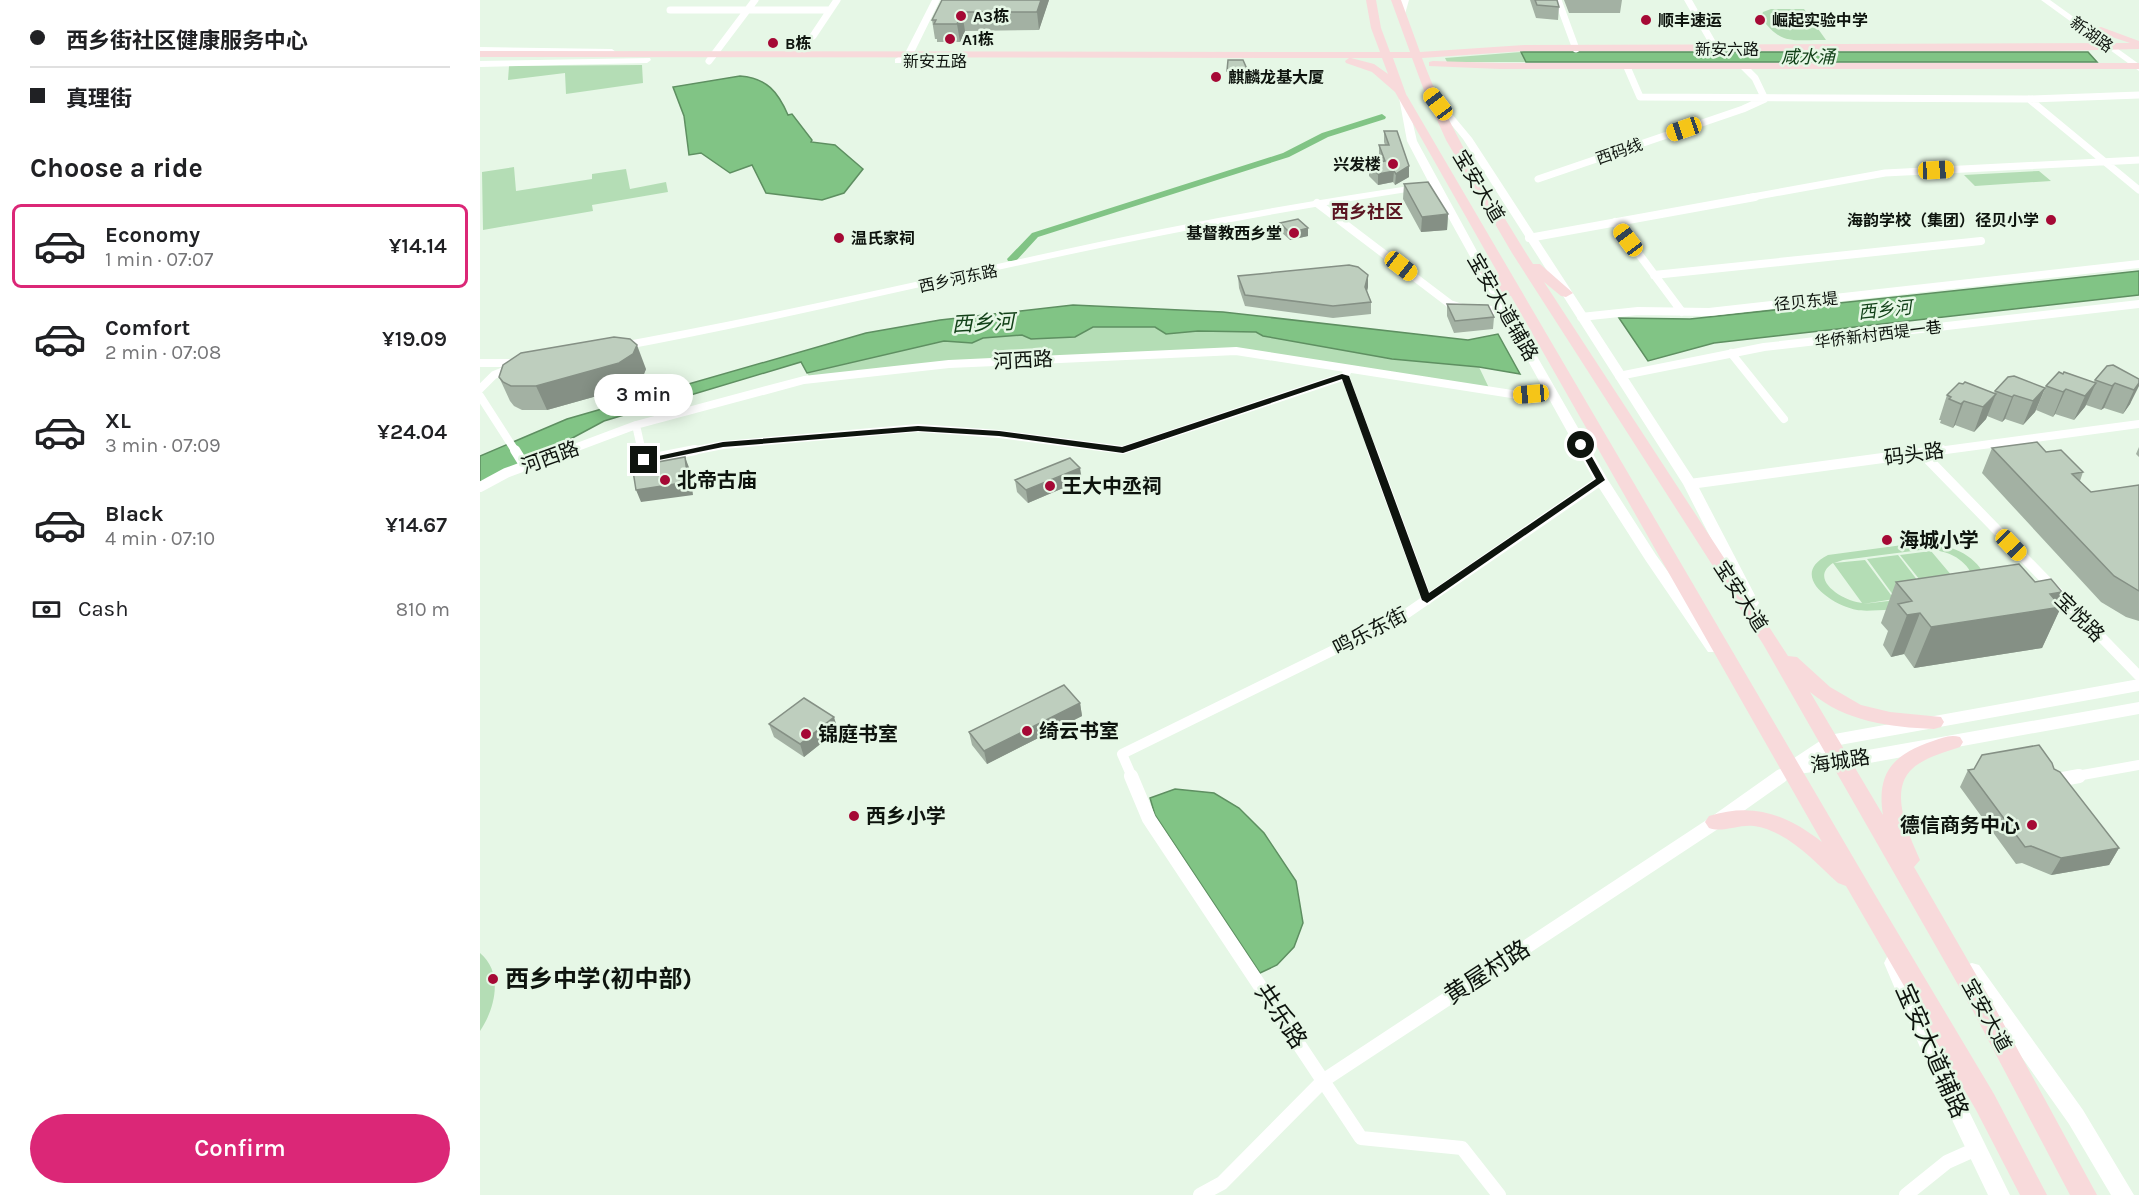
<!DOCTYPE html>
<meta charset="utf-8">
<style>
body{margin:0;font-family:Karla,"Noto Sans SC",sans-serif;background:#f2f2f2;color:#202124;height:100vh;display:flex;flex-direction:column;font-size:22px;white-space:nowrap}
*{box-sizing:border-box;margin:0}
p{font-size:20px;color:#757577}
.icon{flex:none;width:33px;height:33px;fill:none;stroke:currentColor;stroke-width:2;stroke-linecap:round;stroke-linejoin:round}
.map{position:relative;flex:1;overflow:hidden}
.panel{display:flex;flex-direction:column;background:#fff;width:480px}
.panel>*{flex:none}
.guide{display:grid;align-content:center;height:132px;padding:0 30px;background:#fff}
.end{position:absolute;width:27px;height:27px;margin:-14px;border:8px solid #0e140e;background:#fff;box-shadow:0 0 0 3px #fff}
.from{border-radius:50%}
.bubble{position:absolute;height:42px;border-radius:21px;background:#fff;box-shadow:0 3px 15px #0003;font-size:20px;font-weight:600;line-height:42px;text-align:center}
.car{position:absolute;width:18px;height:36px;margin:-18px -9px;border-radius:8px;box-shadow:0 0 4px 2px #0007;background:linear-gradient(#f5c518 24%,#345 0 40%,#f5c518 0 76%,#345 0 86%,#f5c518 0)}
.guide b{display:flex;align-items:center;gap:21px;height:57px;font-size:22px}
.guide b+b{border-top:2px solid #e0e0e0}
.guide i{width:15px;height:15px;background:#202124}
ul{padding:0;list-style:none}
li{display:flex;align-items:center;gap:18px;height:84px;margin:0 12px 9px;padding:0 18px;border:3px solid transparent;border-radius:9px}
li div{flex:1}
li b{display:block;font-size:22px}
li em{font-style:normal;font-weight:600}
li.on{border-color:#db2777}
li>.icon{width:54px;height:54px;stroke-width:1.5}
h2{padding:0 30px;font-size:27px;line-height:72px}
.pay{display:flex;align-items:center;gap:15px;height:66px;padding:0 30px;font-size:22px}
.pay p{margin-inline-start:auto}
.primary-button{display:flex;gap:12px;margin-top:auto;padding:12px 30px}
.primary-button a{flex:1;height:69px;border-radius:36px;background:#db2777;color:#fff;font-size:24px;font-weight:600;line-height:69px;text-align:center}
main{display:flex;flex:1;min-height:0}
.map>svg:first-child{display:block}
</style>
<main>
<section class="panel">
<div class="guide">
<b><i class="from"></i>西乡街社区健康服务中心</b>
<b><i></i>真理街</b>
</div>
<h2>Choose a ride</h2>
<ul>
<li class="on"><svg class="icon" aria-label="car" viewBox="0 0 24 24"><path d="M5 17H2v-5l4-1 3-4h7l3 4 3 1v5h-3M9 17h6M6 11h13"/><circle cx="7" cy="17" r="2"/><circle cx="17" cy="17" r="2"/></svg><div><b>Economy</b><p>1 min · 07:07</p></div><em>¥14.14</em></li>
<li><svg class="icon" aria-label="car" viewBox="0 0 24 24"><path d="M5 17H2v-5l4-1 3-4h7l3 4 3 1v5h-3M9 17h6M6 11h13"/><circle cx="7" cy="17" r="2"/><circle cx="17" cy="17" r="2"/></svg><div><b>Comfort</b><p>2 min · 07:08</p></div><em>¥19.09</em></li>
<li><svg class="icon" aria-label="car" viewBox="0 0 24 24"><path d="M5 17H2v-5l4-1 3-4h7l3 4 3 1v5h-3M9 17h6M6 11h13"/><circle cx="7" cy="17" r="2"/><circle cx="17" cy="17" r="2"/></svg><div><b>XL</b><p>3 min · 07:09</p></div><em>¥24.04</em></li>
<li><svg class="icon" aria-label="car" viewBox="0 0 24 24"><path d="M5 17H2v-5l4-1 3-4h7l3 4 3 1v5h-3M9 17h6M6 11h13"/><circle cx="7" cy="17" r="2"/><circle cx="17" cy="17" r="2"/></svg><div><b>Black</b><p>4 min · 07:10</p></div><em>¥14.67</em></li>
</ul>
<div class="pay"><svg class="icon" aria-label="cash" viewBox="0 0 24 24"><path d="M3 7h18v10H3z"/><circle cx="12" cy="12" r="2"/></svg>Cash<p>810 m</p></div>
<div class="primary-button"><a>Confirm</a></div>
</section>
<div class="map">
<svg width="1659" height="1195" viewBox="0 0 1659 1195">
<rect width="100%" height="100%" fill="#e6f7e6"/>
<path fill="#b4ddb5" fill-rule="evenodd" d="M1291 9H1324L1346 40C1316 39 1301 47 1281 17L1283 12Z
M1041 52 1046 62H967L965 58Z
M162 65 163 83 86 94 85 73 28 80 29 66Z
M34 167 36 191 112 179V174L146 169 150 189 186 182 188 192 112 205 113 211 3 230 2 172Z
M1559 171 1571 181 1495 186 1484 175Z
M613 327H675L686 334 718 331 777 332 783 336 912 359 999 367 1009 388 754 348 329 376 327 373 464 341 492 343 503 338 542 335 551 339 595 337Z
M1445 542C1469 545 1494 553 1505 576 1498 583 1491 595 1482 600 1473 605 1389 613 1377 610 1351 605 1308 575 1348 555ZM1448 549C1466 551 1484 557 1492 575L1475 593 1383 604 1414 599 1385 560 1354 563 1363 560ZM1353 563 1382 603C1365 602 1327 580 1353 563Z
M1451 551 1483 589 1451 594 1420 555Z
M1418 555 1448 594 1416 599 1387 559Z
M0 953C24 973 15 1009 0 1031Z"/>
<path fill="#81c485" stroke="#5e8f61" stroke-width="1.5" d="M1041 52H1608L1617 62H1046Z
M260 76C287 78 298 92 308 115L312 114 332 140 331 142 355 145 383 169 364 193 342 200 286 193 272 165 250 173 221 153 209 155 204 116 193 87Z
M1659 271V295L1234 343 1168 361 1139 318 1210 319Z
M593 305 743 312 988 340 1018 334 1040 374 999 367 912 359 783 336 776 332 718 331 686 334 675 327H613L595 337 551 339 542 335 503 338 492 343 464 341 327 373 321 362 124 421 57 457 0 482V456L87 419 386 333 460 320Z
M695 789 734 793 759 808 784 833 816 881 823 923 814 947 797 965 780 973 675 815 670 798Z"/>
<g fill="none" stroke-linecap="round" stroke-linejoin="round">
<path fill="#81c485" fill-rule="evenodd" d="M902 114 906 117 905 119 848 137 809 157 558 237 536 261H528L527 259 552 233 803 153 842 133Z"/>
<path stroke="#fff" stroke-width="7" d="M1078 0 1096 49
M190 10H350
M333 36 357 0
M229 61 275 0
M1147 67 1160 97 1549 99 1659 95
M1549 99 1659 190
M1058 179 1263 109 1285 99 1275 78 1264 67
M1267 198 1405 173 1659 160"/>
<path stroke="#fff" stroke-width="8" d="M837 203 970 304 982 308
M1135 222 1202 312
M1049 238 1275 197
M1174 275 1501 241
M998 309 1025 311
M1101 317 1158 311 1229 312 1659 264
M1251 353 1304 419
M868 370 865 376 893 452
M1139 376 1284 347 1659 304
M0 389 14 375 34 367
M0 396 36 452
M156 425 162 452
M84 452 156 425 324 380 469 364 756 351 1038 395 1072 393
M207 452 243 445 438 428 519 434 643 450 865 376
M1451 452 1659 424"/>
<path stroke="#fff" stroke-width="10" d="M35 450 45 466
M162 450 164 460 215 450
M892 450 947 600
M1442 453 1659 676
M1210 484 1462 450
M0 487 26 473 88 450
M652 777 642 754 923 616 1121 480
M1299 777 1311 769
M1591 777 1659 765"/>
<path stroke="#fff" stroke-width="14" d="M651 776 669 819 881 1138 982 1148 1019 1195
M1572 781 1599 776
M720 1195 742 1183 844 1080 1236 822 1301 776
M1426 1195 1467 1162 1496 1149"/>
<path fill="#fff" fill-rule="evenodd" d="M452 0H460L432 57 421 63H415V59L425 53Z
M921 0H929L925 14 921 16 917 14Z
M1204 0H1212L1240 49 1239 51 1232 49Z
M1561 0H1570L1659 64V71Z
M0 47 132 49 136 52 132 55 0 53Z
M170 58 171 60 167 63 0 67V61Z
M918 92 926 94 937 141 1004 264 1128 480 1176 555 1240 644 1242 648 1240 652H1228L1166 561 1114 480 952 188C862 202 773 217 684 235 501 271 320 317 137 351L131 347 137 343C320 310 500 266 682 229 770 211 860 196 949 183L927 141Z
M951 96H957L992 138 1217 484 1279 603 1276 607H1266L1203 484 983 139 951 100Z
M0 359H42L48 363 42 367H0Z
M1659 679V691L1354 746 1337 759 1659 702V714L1362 768 1311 775 1305 774 1303 769 1305 764 1349 735Z
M1414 955 1421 957 1481 1095 1530 1195H1508L1463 1101 1404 963 1407 957Z
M1492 963 1499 965 1603 1110 1654 1195H1631L1589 1124 1485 977 1482 971 1485 965Z"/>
<path fill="#f8dadb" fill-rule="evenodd" d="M886 0H896L901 28 910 52H930L911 0H921L940 52 1044 45 1650 43 1617 32V28L1621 27 1659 41V49L1574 51H1044L942 58C968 128 1007 189 1046 253L1053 264H1060L1093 293 1086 297 1081 296 1064 282 1308 656 1317 657 1350 687 1381 705 1410 712 1461 717 1464 722 1461 727 1454 729C1409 727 1366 722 1330 692L1403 815C1396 772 1414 754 1453 741 1462 738 1470 734 1480 737L1483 742 1480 747C1463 753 1442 758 1430 771 1409 794 1430 837 1440 860L1434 867 1509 997 1617 1195H1590L1493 1011 1283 644 1032 253 966 140 945 93 932 58H913L926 94 1397 898 1514 1094 1567 1195H1540L1496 1110 1366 886 1358 883C1335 862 1308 831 1274 826 1259 824 1243 833 1229 828L1225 822 1229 816C1273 802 1306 814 1342 842L1031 296 1025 295 991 264 998 260 1003 261 1019 275 915 92 892 72 866 63 865 61 869 58 0 57V51L900 52 891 28ZM871 58H902L908 74 894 64Z
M953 61 1020 63H1659V69H1020L949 66V62Z"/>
</g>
<path fill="#a3b1a3" d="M462 0H569L559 30 485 31 480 42H457V39H455L452 20Z
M1050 0H1077L1079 7 1078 20 1056 18Z
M1084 0H1142L1140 13H1089Z
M904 131 929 177 915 185 913 182 898 185 889 176V165L901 162 899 156V145H905L904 142Z
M924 184 968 214 967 230 941 232 923 199Z
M800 223 828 236 810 240 800 231Z
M758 276 888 287 887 291 891 302V314L853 318 765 306 759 288Z
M967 304 1014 317 1013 329 974 333 967 316Z
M166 369 162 379 149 387 67 410H42L34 406 30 401 19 377Z
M1659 379 1650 404 1643 414 1624 408 1621 410 1606 405 1594 420 1575 414 1573 417 1556 410 1566 386 1614 382 1615 380Z
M1565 388 1555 412 1543 425 1525 419 1522 422 1507 416 1506 419 1494 432 1475 425 1473 428 1460 423 1461 420H1459L1467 395 1514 394 1515 391Z
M1659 447V457L1656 454Z
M1512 448 1566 452 1603 472 1600 481 1611 492 1659 485V621L1646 617 1621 602 1502 473Z
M535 480H602L548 503 537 492Z
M1416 582H1555L1581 607 1562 648 1434 668 1424 654 1411 657 1403 645 1408 631 1401 623Z
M600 703 602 716 507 764 492 745 489 732Z
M289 724 358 730 324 757 294 737Z
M1574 769 1639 848 1629 865 1571 875 1542 863 1536 864 1480 787 1488 770Z"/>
<path fill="#859085" d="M561 0H569L559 30 557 12Z
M482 12 485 31 480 42 477 24Z
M767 69 768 82 748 85 747 71Z
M929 166V177L915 185 916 174Z
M914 171 913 182 898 185V174Z
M968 214 967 230 941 232 942 217Z
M828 228V236L810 240V233Z
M888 275V287L885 299V287Z
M157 345 166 369 162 379 149 387 67 410 56 386Z
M1616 383 1605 407 1594 420 1605 396Z
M1635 383 1624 408 1621 410 1632 386Z
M1659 383V386L1650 404 1643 414 1654 390Z
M1565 388 1555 412 1543 425 1553 401Z
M1586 389 1575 414 1573 417 1583 392Z
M1516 394 1506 419 1494 432 1503 407Z
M1534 395 1525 419 1522 422 1532 397Z
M1484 401 1475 425 1473 428 1481 404Z
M205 457 210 470 213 495 161 502 156 490Z
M600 468 602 480 548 503 546 490Z
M1582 592 1575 608 1581 607 1562 648 1434 668 1451 627 1570 594Z
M1440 613 1424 654 1411 657 1427 615Z
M600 703 602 716 507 764 504 751Z
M354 717 358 730 324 757 320 744Z
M1639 848 1629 865 1571 875 1581 858Z"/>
<path fill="#becebe" stroke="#859085" stroke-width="1.5" d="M462 0H561L557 12H482L477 24H454L456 20H452Z
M1055 0H1077L1079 7 1057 5Z
M748 60H763L767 69 747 71Z
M904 131H917L929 166 916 174 914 171 898 174 889 165 905 161 899 145H909Z
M948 182 968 214 942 217 924 184Z
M818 219 828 228 810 233 800 223Z
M869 265 878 267 888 275 885 287 891 302 853 306 765 295 758 276Z
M967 304 1008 305 1014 317 975 321Z
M134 337 150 339 157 345 153 354 139 363 56 386H31L23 382 19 377 23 365 41 353Z
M1633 365 1659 379V383L1654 390 1635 383 1632 386 1615 380 1627 366Z
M1579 372 1583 374 1584 372 1616 383 1605 396 1586 389 1583 392 1566 386Z
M1534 376 1565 388 1553 401 1534 395 1532 397 1515 391 1528 377Z
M1485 382 1516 394 1503 407 1484 401 1481 404 1469 399 1471 397 1467 395 1479 383 1483 384Z
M1557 442 1566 452 1581 450 1603 472 1592 474 1611 492 1659 485V591L1634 576 1512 448Z
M150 452 160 455 171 453 172 463 205 457 208 482 156 490Z
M590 458 600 468 546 490 535 480Z
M1539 564 1555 582 1571 579 1582 592 1570 594 1581 607 1451 627 1440 613 1427 615 1418 604 1432 601 1416 582Z
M584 685 600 703 504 751 489 732Z
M324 698 354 717 320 744 289 724Z
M1559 745 1572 763 1574 769 1580 772 1639 848 1581 858 1551 846 1545 847 1488 770 1494 769 1502 755Z"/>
<path fill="#0e140e" d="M862 374 869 376 949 593 1116 479 1097 445 1098 443H1104L1125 480 947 603 942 600 862 379 643 453 519 436 438 431 243 447 164 463 160 460 243 442 438 426 519 431 642 447Z"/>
<g fill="#a50935" stroke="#e6f7e6" stroke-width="2">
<circle cx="481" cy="16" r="6"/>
<circle cx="1166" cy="20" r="6"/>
<circle cx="1280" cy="20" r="6"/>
<circle cx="470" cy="39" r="6"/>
<circle cx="293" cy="43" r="6"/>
<circle cx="736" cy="77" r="6"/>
<circle cx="913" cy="164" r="6"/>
<circle cx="1571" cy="220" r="6"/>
<circle cx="814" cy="233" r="6"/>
<circle cx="359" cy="238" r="6"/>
<circle cx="185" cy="480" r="6"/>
<circle cx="570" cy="486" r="6"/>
<circle cx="1407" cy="540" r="6"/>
<circle cx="547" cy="731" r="6"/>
<circle cx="326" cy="734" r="6"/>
<circle cx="374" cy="816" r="6"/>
<circle cx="1552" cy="825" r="6"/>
<circle cx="13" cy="979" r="6"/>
</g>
<g text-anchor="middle" stroke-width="5" stroke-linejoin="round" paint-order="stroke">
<g font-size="16" font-weight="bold" fill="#0e140e" stroke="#e6f7e6" text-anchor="start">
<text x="493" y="22">A3栋</text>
<text x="1178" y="26">顺丰速运</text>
<text x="1292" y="26">崛起实验中学</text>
<text x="482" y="45">A1栋</text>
<text x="305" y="49">B栋</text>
<text x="748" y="83">麒麟龙基大厦</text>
<text x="901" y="170" text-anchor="end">兴发楼</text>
<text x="1559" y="226" text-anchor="end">海韵学校（集团）径贝小学</text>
<text x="802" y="239" text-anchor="end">基督教西乡堂</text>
<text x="371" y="244">温氏家祠</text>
</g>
<g font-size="16" fill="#0e140e" stroke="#e6f7e6">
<text transform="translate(1612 34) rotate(36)" y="6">新湖路</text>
<text x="1247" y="55">新安六路</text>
<text x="455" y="67">新安五路</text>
<text transform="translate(1139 151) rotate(-19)" y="6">西码线</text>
<text transform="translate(478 278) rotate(-12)" y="6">西乡河东路</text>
<text transform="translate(1326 301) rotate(-6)" y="6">径贝东堤</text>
<text transform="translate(1398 334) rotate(-7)" y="6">华侨新村西堤一巷</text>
</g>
<g font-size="18" font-style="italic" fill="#124118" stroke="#e6f7e6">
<text x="1328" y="63">咸水涌</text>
<text transform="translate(1405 310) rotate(-6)" y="6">西乡河</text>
</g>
<g font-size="18" font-weight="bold" fill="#5a1521" stroke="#e6f7e6">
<text x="887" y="218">西乡社区</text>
</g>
<g font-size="20" fill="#0e140e" stroke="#e6f7e6">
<text transform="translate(999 186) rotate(59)" y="7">宝安大道</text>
<text transform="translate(1023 307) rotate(60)" y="7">宝安大道辅路</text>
<text transform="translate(543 360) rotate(-3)" y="7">河西路</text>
<text transform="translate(1434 454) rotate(-8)" y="7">码头路</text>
<text transform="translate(70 457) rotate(-20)" y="7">河西路</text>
<text transform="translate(1261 596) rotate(57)" y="7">宝安大道</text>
<text transform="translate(1600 617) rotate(45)" y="7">宝悦路</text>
<text transform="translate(890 631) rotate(-27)" y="7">鸣乐东街</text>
<text transform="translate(1360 761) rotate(-9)" y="7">海城路</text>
<text transform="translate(1507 1015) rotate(61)" y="7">宝安大道</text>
</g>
<g font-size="20" font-weight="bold" fill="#0e140e" stroke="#e6f7e6" text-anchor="start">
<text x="197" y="487">北帝古庙</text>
<text x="582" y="493">王大中丞祠</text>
<text x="1419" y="547">海城小学</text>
<text x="559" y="738">绮云书室</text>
<text x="338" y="741">锦庭书室</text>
<text x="386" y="823">西乡小学</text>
<text x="1540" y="832" text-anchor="end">德信商务中心</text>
</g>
<g font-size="21" font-style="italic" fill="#124118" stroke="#e6f7e6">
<text transform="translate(503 323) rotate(-3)" y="7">西乡河</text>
</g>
<g font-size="24" fill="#0e140e" stroke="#e6f7e6">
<text transform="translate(1007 972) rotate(-33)" y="8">黄屋村路</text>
<text transform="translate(801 1016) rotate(56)" y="8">共乐路</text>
<text transform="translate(1452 1051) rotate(66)" y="8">宝安大道辅路</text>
</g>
<g font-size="24" font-weight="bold" fill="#0e140e" stroke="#e6f7e6" text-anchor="start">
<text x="25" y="987">西乡中学(初中部)</text>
</g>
</g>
</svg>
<i class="end from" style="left:1101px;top:445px"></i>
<i class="end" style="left:164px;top:460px"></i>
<div class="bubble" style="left:114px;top:374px;width:99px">3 min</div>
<i class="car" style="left:958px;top:104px;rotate:323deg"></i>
<i class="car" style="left:1204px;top:129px;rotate:251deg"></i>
<i class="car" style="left:1456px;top:170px;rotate:87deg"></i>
<i class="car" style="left:1148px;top:240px;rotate:323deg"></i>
<i class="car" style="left:921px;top:266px;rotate:128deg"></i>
<i class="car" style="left:1051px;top:394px;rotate:265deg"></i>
<i class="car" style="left:1531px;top:545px;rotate:136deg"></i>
</div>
</main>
